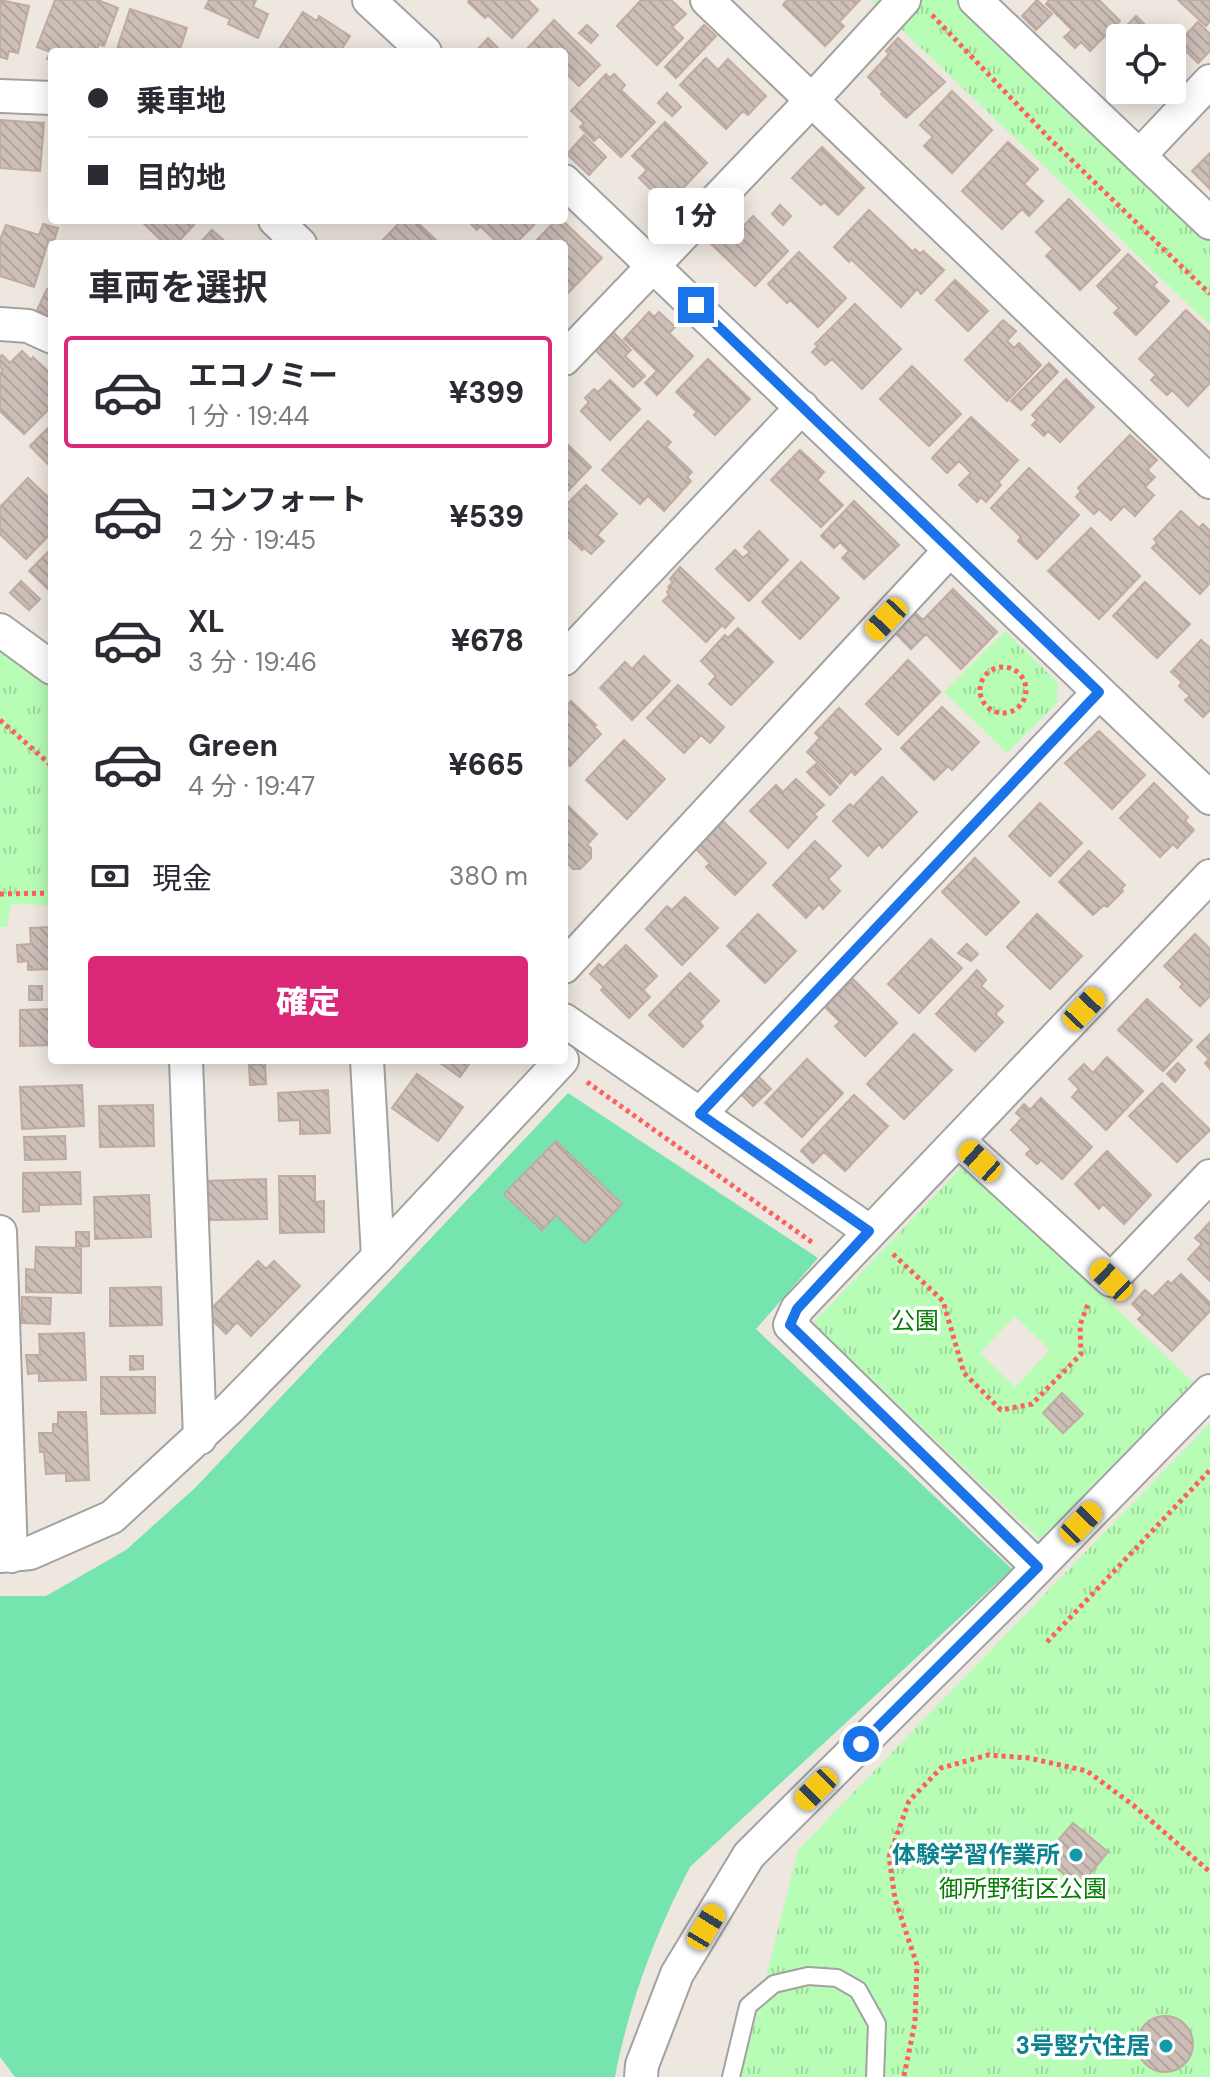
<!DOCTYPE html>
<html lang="ja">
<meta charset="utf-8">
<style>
body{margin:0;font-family:"DM Sans","Noto Sans JP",sans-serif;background:#f7f7f7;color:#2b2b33;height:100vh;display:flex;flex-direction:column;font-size:30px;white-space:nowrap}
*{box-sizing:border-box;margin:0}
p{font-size:26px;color:#7c7c81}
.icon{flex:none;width:44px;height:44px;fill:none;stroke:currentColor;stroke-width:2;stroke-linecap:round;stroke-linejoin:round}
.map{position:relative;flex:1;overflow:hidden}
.sheet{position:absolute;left:48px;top:240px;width:520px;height:824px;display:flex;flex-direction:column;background:#fff;border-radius:8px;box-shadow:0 4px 20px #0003}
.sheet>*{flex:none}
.banner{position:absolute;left:48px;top:48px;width:520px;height:176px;border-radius:8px;box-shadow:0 4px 20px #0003;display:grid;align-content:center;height:176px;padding:0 40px;background:#fff}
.tools{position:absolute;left:1106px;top:24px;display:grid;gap:16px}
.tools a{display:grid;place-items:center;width:80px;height:80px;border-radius:8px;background:#fff;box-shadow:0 4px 20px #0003;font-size:40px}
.end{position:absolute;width:36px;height:36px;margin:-18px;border:10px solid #1a73e8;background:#fff;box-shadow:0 0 0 4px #fff}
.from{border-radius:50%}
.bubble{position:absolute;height:56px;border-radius:8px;background:#fff;box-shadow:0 4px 20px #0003;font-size:26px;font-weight:800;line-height:56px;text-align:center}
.car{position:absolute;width:24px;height:48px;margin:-24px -12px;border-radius:10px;box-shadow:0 0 6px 2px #0007;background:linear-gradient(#f5c518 24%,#345 0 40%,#f5c518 0 76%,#345 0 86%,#f5c518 0)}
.banner b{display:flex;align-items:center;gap:28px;height:76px;font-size:30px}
.banner b+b{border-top:2px solid #e1e1e2}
.banner i{width:20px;height:20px;background:#2b2b33}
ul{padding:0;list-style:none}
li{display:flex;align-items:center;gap:24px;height:112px;margin:0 16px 12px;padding:0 24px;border:4px solid transparent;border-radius:8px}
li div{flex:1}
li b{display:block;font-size:30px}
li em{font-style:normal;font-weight:800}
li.current{border-color:#db2777}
li>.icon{width:72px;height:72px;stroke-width:1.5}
h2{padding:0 40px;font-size:36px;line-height:96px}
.pay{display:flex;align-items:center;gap:20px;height:88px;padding:0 40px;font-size:30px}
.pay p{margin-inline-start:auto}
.button{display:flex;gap:16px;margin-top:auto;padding:16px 40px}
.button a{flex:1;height:92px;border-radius:8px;background:#db2777;color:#fff;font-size:32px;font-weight:800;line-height:92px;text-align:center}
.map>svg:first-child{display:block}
</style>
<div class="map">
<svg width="1210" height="2077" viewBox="0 0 1210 2077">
<defs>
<pattern id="park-tufts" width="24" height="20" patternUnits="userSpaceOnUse" patternTransform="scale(2)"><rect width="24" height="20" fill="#b7fdb6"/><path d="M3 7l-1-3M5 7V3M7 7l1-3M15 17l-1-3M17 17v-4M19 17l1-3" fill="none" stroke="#9dd89c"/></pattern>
<pattern id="building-back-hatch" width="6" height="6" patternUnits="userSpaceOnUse" patternTransform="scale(2)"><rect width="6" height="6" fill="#cdbfb8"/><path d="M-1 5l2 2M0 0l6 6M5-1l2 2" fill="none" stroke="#afa49e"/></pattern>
</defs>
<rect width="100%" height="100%" fill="#ede7df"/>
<path fill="url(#park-tufts)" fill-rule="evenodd" d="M871 0H962L1210 236V325Z
M1005 631 1058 683 1057 703 1007 753 944 692Z
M0 651 52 686V905L11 904 7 927H0Z
M965 1164 1193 1382 1041 1541 813 1323ZM1015 1316 1050 1350 1015 1387 980 1353Z
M1210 1423V2077H741L798 1850Z"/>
<path fill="#76e4af" d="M568 1093 818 1258 756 1329 1012 1569 690 1867C655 1934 629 2003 615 2077H15L0 2057V1596H46L126 1550 195 1488Z"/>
<path fill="url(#building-back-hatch)" stroke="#c0aba0" stroke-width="2" d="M0 0 29 6 18 53 9 51 7 59 0 57Z
M55 0H98L118 8 104 46 99 44 96 52 80 48 78 52H52V60L47 59 50 52 37 47Z
M209 0H256L253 7 268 14 258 38 228 24 230 19 205 8Z
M469 0H528L538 10 512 38 488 15 485 18 468 2Z
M641 0H671L686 14 672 27 683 38 657 65 617 26Z
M787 0H860L839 22 844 26 825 46 783 5Z
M1037 0 1052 14 1036 30 1022 16Z
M1049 0H1099L1120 21 1090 51 1081 42 1075 48 1064 37 1072 30 1046 4Z
M1178 0H1210V21L1206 26Z
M130 9 187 28 179 52H116Z
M303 12 317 21 319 16 350 36 340 52H277Z
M1136 16 1159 38H1120V57L1108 45Z
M554 20 600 65 579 86 568 75 564 79V52H524Z
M1198 22 1210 34V51L1198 63 1178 43Z
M587 25 598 35 591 43 579 33Z
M704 25 716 36 676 78 665 67Z
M488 38 502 52H475Z
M898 38 945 82 906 118 881 94 883 92 868 77 889 54 886 51Z
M706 58 718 70 728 59 766 96 748 115 743 111 726 129 680 85Z
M606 74 610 78 614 74 625 85 621 90 655 122 621 157 599 136 594 141 580 127 584 123 571 111Z
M952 91 992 130 952 173 924 146 933 137 920 125Z
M667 93 681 107 672 116 658 103Z
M0 120 44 123 40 171 0 168Z
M665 122 707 163 667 205 639 178 647 170 632 156Z
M584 135 606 157 589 175 567 154Z
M1008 142 1038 169 1024 184 1043 201 1029 216 1022 209 1002 229 962 191Z
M822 147 864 188 838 215 824 202 821 205 792 178Z
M1210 153V189L1192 171Z
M1069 199 1120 250 1080 290 1046 256 1053 249 1036 232Z
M780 205 791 216 783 225 772 214Z
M869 210 913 252 915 249 920 254 923 251 944 270 921 294 917 289 901 307 851 259 849 262 834 247Z
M753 216 788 251 755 286 708 241 727 221 738 232Z
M140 220H189L194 225 176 244H165Z
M402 220H415L440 244H379Z
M467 220H529L534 225 515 244H499L480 226 477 230Z
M556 220H562L602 258 567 294 564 291V244H533Z
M43 224 58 228 54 241 49 239 34 287 0 276V240L6 225 39 235Z
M212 230 228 244H199Z
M799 252 846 298 818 327 790 300 787 303 768 284Z
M1128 254 1157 282 1153 286 1169 301 1136 335 1114 313 1119 308 1097 286Z
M955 280 988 311 968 331 936 300Z
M47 289 52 291V317L37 310Z
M855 304 901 349 862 389 832 359 825 365 812 352 818 346 815 344Z
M1186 310 1210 333V383L1188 406 1172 390 1167 395 1151 380 1156 375 1139 359Z
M649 312 654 317 659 312 675 327 669 333 693 356 657 395 645 383 657 371 624 339Z
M1003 320 1016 331 1007 341 1014 348 1019 343 1041 365 1007 401 965 360Z
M613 332 631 350 625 356 645 376 633 387 596 351Z
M22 351 31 360 33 357 52 375V406L24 434 0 411V373L3 370 0 367V356L2 355 10 363Z
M708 359 750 399 715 435 694 415 697 412 676 392Z
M1049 363 1058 372 1021 410 1011 401Z
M912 366 961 414 929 446 880 399Z
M1066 379 1094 407 1060 442 1048 431 1044 436 1032 425 1037 420 1032 415Z
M610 380 640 409 610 440 581 411 589 402 585 398 594 389 598 392Z
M971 417 1018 460 998 482 1001 485 986 502 981 497 977 502 959 485 971 473 959 461 947 473 932 458Z
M648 421 671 442 666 447 692 472 687 477 691 481 664 511 648 496 640 504 602 470Z
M52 424V468L30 446Z
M1130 435 1157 460 1147 470 1155 477 1145 487 1154 495 1135 516 1124 506 1111 520 1099 509 1094 514 1076 497 1081 491 1078 488Z
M564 441 591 467 564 495Z
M800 450 824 472 817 480 843 505 821 527 771 480Z
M1029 468 1079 515 1037 559 1018 541 1021 537 991 508Z
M28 478 52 501V532L26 559 0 534V507Z
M586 485 617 514 597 535 604 541 591 554 584 548 582 550 564 533V507Z
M854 501 899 545 864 579 842 558 849 551 840 542 834 548 821 536Z
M1181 511 1199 528 1203 524 1210 531V583L1200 594 1152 548 1157 543 1154 539Z
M1091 528 1140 576 1099 619 1048 571Z
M759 531 788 560 749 601 716 569 735 550 743 558 750 552 744 547Z
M52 548V593L29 571Z
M801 562 839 598 800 639 762 602Z
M680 567 734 618 725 628 722 625 706 642 663 601 669 595 667 592 670 589 668 587 673 582 670 579Z
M21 581 40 599 29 610 10 593Z
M1145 582 1190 624 1157 658 1113 616Z
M953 589 997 632 961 669 926 634 911 649 890 628 910 608 923 620Z
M738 628 773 662 731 705 709 684 716 676 701 661 725 635 728 638Z
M1201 640 1210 648V710L1203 717 1185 700 1190 696 1179 686 1182 682 1171 672Z
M644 656 670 681 632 720 600 688 625 662 632 669Z
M908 660 940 692 898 735 866 704Z
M678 685 724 727 710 743 701 735 684 753 647 718Z
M571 701 596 725 594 727 601 734 570 766 564 760V708Z
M942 707 979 742 952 770 948 766 934 780 901 748Z
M839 708 881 749 855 775 851 771 840 784 807 752 820 738 815 733Z
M1099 731 1145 775 1112 809 1065 763Z
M624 740 665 779 627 819 586 780Z
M816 764 838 787 830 795 807 772Z
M882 777 917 812 882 848 879 844 868 856 833 821 850 804 853 807Z
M796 779 824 805 814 814 817 817 788 848 750 811 776 785 783 792Z
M1154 783 1188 817 1185 821 1194 830 1177 848 1173 844 1160 857 1120 818Z
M1040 803 1082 843 1050 876 1009 836Z
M567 805 597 834 587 845 591 848V858L580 869H573L564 860V808Z
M723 821 766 863 735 895 706 867 710 863 696 849Z
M815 841 841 866 828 879 840 891 823 909 819 904 806 918 773 885Z
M1089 851 1125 885 1121 889 1123 891 1107 907 1104 905 1093 915 1059 882Z
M975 858 1019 902 986 935 942 892Z
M685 897 718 928 682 965 646 929 667 906 672 910Z
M758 914 796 951 765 983 727 946Z
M1037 914 1082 956 1050 989 1007 947Z
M52 927V969L28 970V961L18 962 17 945 31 944 30 928Z
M1195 934 1210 949V996L1200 1006 1180 987 1183 984 1164 966Z
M931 939 962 968 919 1013 888 984Z
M967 944 978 954 971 961 958 953Z
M626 945 657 976 643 990 650 997 629 1018 601 990 604 987 590 974 599 964 603 968Z
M977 970 986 980 981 986 1003 1006 995 1014 1003 1022 975 1051 936 1014Z
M690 973 719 1001 699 1022 703 1026 683 1047 649 1015Z
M853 979 897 1023 865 1056 835 1026 840 1022 825 1007Z
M29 986H42V1000H29Z
M1147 999 1192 1040 1163 1071 1118 1030Z
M52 1009V1045L20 1046V1010Z
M914 1034 952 1070 904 1119 867 1084Z
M1210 1034V1069L1205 1063 1209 1059 1197 1047Z
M1107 1057 1143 1091 1106 1130 1072 1097 1079 1089 1069 1079 1084 1064 1093 1073Z
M807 1059 843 1093 802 1137 765 1103Z
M436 1060H472L460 1077Z
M265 1063 266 1084 250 1085 249 1065Z
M1178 1063 1185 1070 1175 1082 1167 1074Z
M417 1074 463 1107 438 1141 392 1108Z
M757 1075 771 1089 753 1106 739 1092Z
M1162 1083 1210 1130 1177 1162 1129 1116Z
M82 1085 84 1126 22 1129 20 1087Z
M328 1090 330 1133 300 1134V1120L279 1121 278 1093Z
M854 1095 888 1126 845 1171 824 1152 813 1163 801 1151Z
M1041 1098 1092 1147 1062 1179 1041 1160 1037 1164 1026 1154 1031 1149 1011 1130 1022 1118 1016 1113 1024 1104 1030 1110Z
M153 1105 154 1146 100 1147 99 1106Z
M65 1136 66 1159 25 1160 24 1137Z
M556 1141 622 1204 585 1243 556 1215 542 1230 504 1194Z
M1107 1151 1151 1195 1124 1224 1103 1204 1099 1209 1075 1184Z
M80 1172 81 1204 39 1205V1211L23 1212V1173Z
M279 1176H315V1202L324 1201V1232L280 1233Z
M266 1179 267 1219 207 1220 206 1181Z
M149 1195 151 1237 95 1239 94 1197Z
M1210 1222V1281L1188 1259 1202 1244 1195 1238Z
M76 1232H89V1246L76 1247Z
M36 1247 81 1248V1293L26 1292V1269L35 1270Z
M258 1261 266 1269 274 1261 300 1286 251 1336 237 1322 226 1334 206 1314Z
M1181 1274 1210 1303V1311L1172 1351 1138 1319 1143 1315 1132 1304 1145 1290 1153 1297 1168 1281 1171 1284Z
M161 1287 162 1325 110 1326V1288Z
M22 1297 51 1298 50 1324 22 1323Z
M84 1333 86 1380 39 1381V1373L28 1374 26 1355H40L39 1334Z
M130 1356H143V1369L130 1370Z
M101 1377H155V1413L101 1414Z
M1062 1393 1083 1414 1063 1433 1043 1413Z
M58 1412H86L89 1480 66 1481V1473L46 1474 44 1452H40L39 1433H53V1424H58Z
M1073 1823 1108 1852 1079 1887 1044 1857Z
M1137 2044a28 28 0 1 1 56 0a28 28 0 1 1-56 0Z"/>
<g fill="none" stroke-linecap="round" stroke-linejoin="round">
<g stroke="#a2a2a2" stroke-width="20">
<path id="lane" d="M731 2077 748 2006 774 1984 808 1976 837 1978 858 1990 877 2024 875 2077"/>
</g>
<g stroke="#a2a2a2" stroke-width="36">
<path id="street" d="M369 0 425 52
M707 0 1210 482
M975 0 1210 223
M0 96 52 98
M1139 156 1210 81
M564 181 1210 798
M275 220 300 244
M0 324 28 326 52 337
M564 359 812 100 904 0
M0 630 52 668
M564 659 802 407
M564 967 950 550
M564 1020 869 1231
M186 1060 200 1438
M367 1060 378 1257
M700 1114 1099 692
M959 1141 1111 1280 1210 1176
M0 1232 11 1556
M0 1556 30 1553 112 1517 229 1409 378 1257 562 1060
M1038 1567 790 1325 797 1309 1210 876
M641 2077 642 2065 677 1974 749 1855 1018 1588 1210 1391"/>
</g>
<path stroke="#ff5f5e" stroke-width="5" stroke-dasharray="4 4" stroke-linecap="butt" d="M932 15 1049 138 1210 294
M980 690a23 23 0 1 1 46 0a23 23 0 1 1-46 0Z
M0 720 52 766
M0 894 52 893
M587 1082 813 1243
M893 1254 943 1301 964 1373 1001 1410 1032 1404 1081 1354 1080 1325 1088 1304
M1047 1642 1210 1470
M904 2076 915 2022 917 1965 895 1899 889 1857 909 1801 941 1768 988 1755 1029 1758 1087 1771 1133 1805 1210 1872"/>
<use href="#lane" stroke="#fff" stroke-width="16"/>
<use href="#street" stroke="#fff" stroke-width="32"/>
</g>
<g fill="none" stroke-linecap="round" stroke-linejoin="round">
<path stroke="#1a73e8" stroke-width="10" d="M696 305 1099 692 700 1114 869 1231 797 1309 790 1325 1038 1567 861 1744"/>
</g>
<g fill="#0f9aa8" stroke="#fff" stroke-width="3">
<circle cx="1076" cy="1855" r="8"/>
<circle cx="1166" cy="2046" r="8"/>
</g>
<g text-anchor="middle" stroke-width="7" stroke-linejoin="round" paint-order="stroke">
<g font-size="24" fill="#057e03" stroke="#fff">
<text x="915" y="1329">公園</text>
<text x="1023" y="1897">御所野街区公園</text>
</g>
<g font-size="24" font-weight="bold" fill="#0d838f" stroke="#fff" text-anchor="end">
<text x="1060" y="1863">体験学習作業所</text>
<text x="1150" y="2054">3号竪穴住居</text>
</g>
</g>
</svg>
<div class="tools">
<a><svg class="icon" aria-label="locate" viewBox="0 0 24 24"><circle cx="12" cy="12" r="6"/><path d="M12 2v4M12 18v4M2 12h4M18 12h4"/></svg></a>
</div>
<i class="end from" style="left:861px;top:1744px"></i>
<i class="end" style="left:696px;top:305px"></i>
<div class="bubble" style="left:648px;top:188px;width:96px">1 分</div>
<i class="car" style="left:886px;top:619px;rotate:223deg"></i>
<i class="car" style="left:1084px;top:1009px;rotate:43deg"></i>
<i class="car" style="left:980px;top:1161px;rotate:312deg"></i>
<i class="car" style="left:1111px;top:1280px;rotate:313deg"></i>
<i class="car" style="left:1081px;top:1523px;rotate:44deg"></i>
<i class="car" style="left:816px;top:1789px;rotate:225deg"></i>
<i class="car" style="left:706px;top:1927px;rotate:31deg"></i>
<div class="banner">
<b><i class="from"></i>乗車地</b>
<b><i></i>目的地</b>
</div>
<section class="sheet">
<h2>車両を選択</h2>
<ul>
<li class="current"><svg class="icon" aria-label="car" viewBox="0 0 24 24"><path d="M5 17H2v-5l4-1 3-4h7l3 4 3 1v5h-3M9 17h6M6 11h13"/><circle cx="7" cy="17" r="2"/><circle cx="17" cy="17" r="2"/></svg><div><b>エコノミー</b><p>1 分 · 19:44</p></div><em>¥399</em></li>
<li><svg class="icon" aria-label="car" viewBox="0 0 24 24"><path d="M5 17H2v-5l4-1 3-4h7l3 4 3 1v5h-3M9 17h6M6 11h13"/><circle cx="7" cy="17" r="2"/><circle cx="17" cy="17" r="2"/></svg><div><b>コンフォート</b><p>2 分 · 19:45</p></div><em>¥539</em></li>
<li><svg class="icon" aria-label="car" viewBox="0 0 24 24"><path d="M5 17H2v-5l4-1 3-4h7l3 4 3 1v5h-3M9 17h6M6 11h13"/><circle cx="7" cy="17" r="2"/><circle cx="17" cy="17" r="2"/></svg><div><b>XL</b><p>3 分 · 19:46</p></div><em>¥678</em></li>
<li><svg class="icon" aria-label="car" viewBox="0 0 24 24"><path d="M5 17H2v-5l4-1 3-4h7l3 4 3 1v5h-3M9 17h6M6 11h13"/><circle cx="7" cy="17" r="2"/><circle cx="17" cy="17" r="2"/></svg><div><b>Green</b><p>4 分 · 19:47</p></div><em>¥665</em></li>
</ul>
<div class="pay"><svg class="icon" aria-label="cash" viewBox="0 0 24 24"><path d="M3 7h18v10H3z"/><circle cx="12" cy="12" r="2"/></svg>現金<p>380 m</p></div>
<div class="button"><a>確定</a></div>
</section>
</div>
